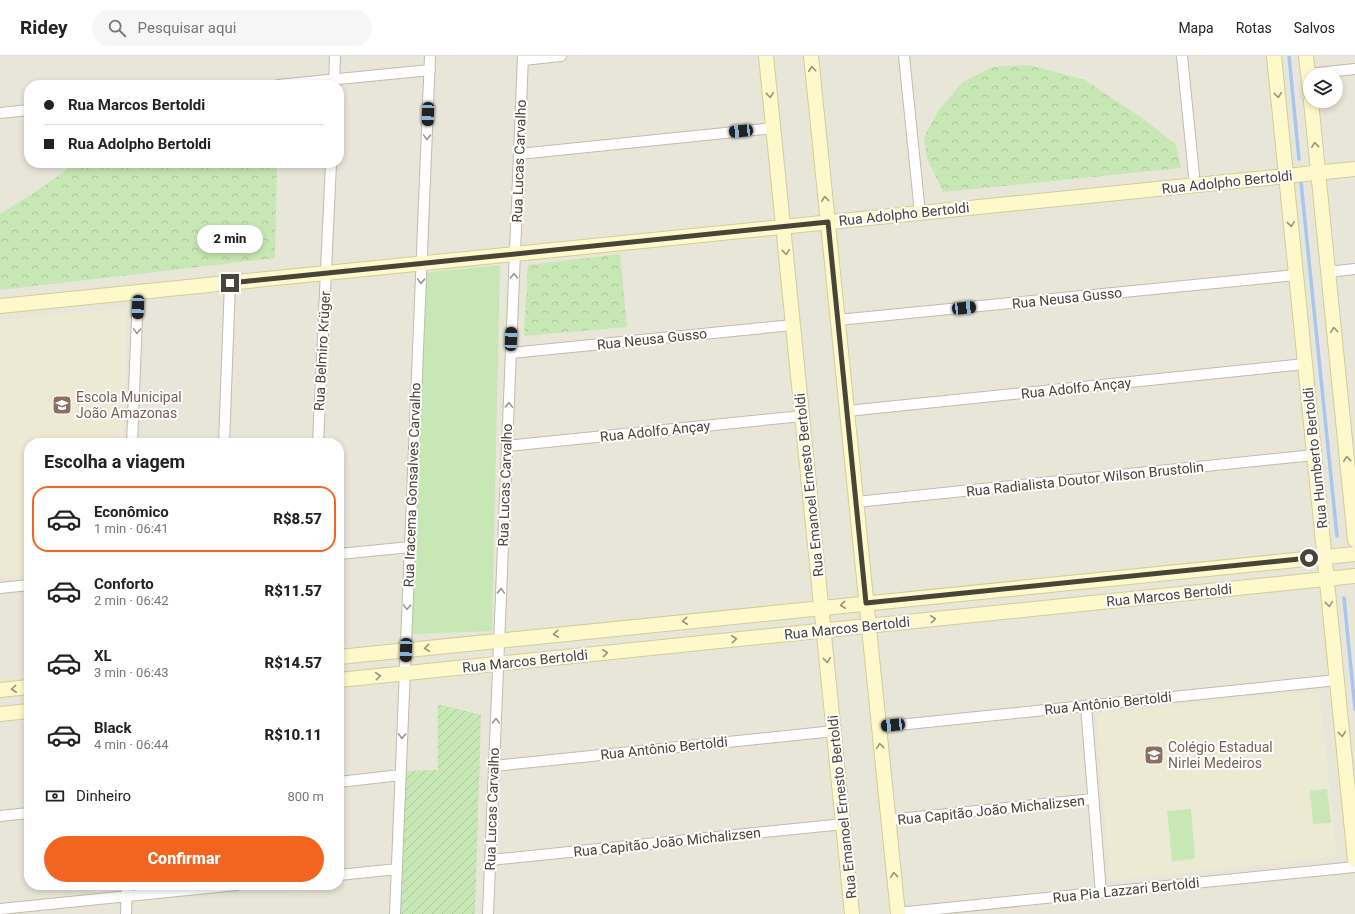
<!DOCTYPE html>
<html lang="pt">
<meta charset="utf-8">
<style>
body{margin:0;font-family:Roboto,sans-serif;background:#f6f6f6;color:#222;height:100vh;display:flex;flex-direction:column;font-size:15px;white-space:nowrap}
*{box-sizing:border-box;margin:0}
p{font-size:13px;color:#767676}
.icon{flex:none;width:22px;height:22px;fill:none;stroke:currentColor;stroke-width:2;stroke-linecap:round;stroke-linejoin:round}
.map{position:relative;flex:1;overflow:hidden}
.side{position:absolute;left:24px;top:382px;width:320px;height:452px;display:flex;flex-direction:column;background:#fff;border-radius:16px;box-shadow:0 2px 6px #0003}
.side>*{flex:none}
.guide{position:absolute;left:24px;top:24px;width:320px;height:88px;border-radius:16px;box-shadow:0 2px 6px #0003;display:grid;align-content:center;height:88px;padding:0 20px;background:#fff}
.fabs{position:absolute;left:1303px;top:12px;display:grid;gap:8px}
.fabs a{display:grid;place-items:center;width:40px;height:40px;border-radius:50%;background:#fff;box-shadow:0 2px 6px #0003;font-size:20px}
.end{position:absolute;width:18px;height:18px;margin:-9px;border:5px solid #484438;background:#fff;box-shadow:0 0 0 2px #fff}
.from{border-radius:50%}
.bubble{position:absolute;height:28px;border-radius:14px;background:#fff;box-shadow:0 2px 6px #0003;font-size:13px;font-weight:800;line-height:28px;text-align:center}
.car{position:absolute;width:12px;height:24px;margin:-12px -6px;border-radius:5px;box-shadow:0 0 3px 1px #0007;background:linear-gradient(#222 24%,#8ab4d8 0 40%,#222 0 76%,#8ab4d8 0 86%,#222 0)}
.guide b{display:flex;align-items:center;gap:14px;height:38px;font-size:15px}
.guide b+b{border-top:1px solid #e0e0e0}
.guide i{width:10px;height:10px;background:#222}
ul{padding:0;list-style:none}
li{display:flex;align-items:center;gap:12px;height:66px;margin:0 8px 6px;padding:0 12px;border:2px solid transparent;border-radius:16px}
li div{flex:1}
li b{display:block;font-size:15px}
li em{font-style:normal;font-weight:800}
li.selected{border-color:#f46421}
li>.icon{width:36px;height:36px;stroke-width:1.5}
h2{padding:0 20px;font-size:18px;line-height:48px}
.pay{display:flex;align-items:center;gap:10px;height:44px;padding:0 20px;font-size:15px}
.pay p{margin-inline-start:auto}
.button{display:flex;gap:8px;margin-top:auto;padding:8px 20px}
.button a{flex:1;height:46px;border-radius:24px;background:#f46421;color:#fff;font-size:16px;font-weight:800;line-height:46px;text-align:center}
header{display:flex;align-items:center;gap:24px;box-sizing:border-box;height:56px;padding:0 20px;background:#fff;border-bottom:1px solid #e0e0e0}
header strong{font-size:19px}
nav{display:flex;gap:22px;margin-inline-start:auto;font-size:14px}
.search{width:280px;height:36px;background:#f6f6f6;display:flex;align-items:center;gap:10px;box-sizing:border-box;padding:0 14px;border-radius:22px;color:#767676;font-size:15px}
.map>svg:first-child{display:block}
</style>
<header>
<strong>Ridey</strong>
<div class="search"><svg class="icon" aria-label="search" viewBox="0 0 24 24"><circle cx="10" cy="10" r="6"/><path d="M15 15l6 6"/></svg>Pesquisar aqui</div>
<nav><a>Mapa</a><a>Rotas</a><a>Salvos</a></nav>
</header>
<div class="map">
<svg width="1355" height="858" viewBox="0 0 1355 858">
<defs>
<pattern id="forest-crowns" width="20" height="18" patternUnits="userSpaceOnUse"><rect width="20" height="18" fill="#c7e7b4"/><path d="M2 6a3 3 0 1 1 6 0M12 15a3 3 0 1 1 6 0" fill="none" stroke="#acc79c"/></pattern>
<pattern id="garden-furrows" width="10" height="10" patternUnits="userSpaceOnUse"><rect width="10" height="10" fill="#c7e7b4"/><path d="M-1 1l2-2M0 10L10 0M9 11l2-2" fill="none" stroke="#acc79c"/></pattern>
</defs>
<rect width="100%" height="100%" fill="#f4f3ea"/>
<path fill="#e8e6d8" fill-rule="evenodd" d="M0 0H1355V858H0ZM1310 19H1336V45H1310ZM29 29H339V107H29ZM29 387H339V829H29Z"/>
<path fill="#edead4" d="M127 252 123 387H29V519L0 522V264Z
M1319 635 1337 800 1110 825 1097 658Z"/>
<path fill="#c7e7b4" d="M500 209 492 575 411 578 422 217Z
M1327 733 1331 767 1313 768 1310 735Z
M1191 753 1195 803 1172 805 1167 755Z"/>
<path fill="url(#forest-crowns)" d="M1029 9 1085 24 1145 64 1176 89 1181 112 943 136 927 102 924 81 939 54 963 26 993 11Z
M76 107H277L275 202 0 234V158L37 135Z
M620 198 627 271 524 280 528 209Z"/>
<path fill="url(#garden-furrows)" d="M438 648 481 659 475 858H400L403 715 438 714Z"/>
<g fill="none" stroke-linecap="round" stroke-linejoin="round">
<path stroke="#a8c6ef" stroke-width="3.5" d="M1289 0 1299 103
M1301 126 1337 480
M1344 542 1355 653"/>
<g stroke="#c0bcac" stroke-width="12">
<path id="street" d="M904 0 920 157
M1182 0 1195 129
M523 4 561 0
M1308 18 1355 13
M278 29 430 14
M334 29 335 0
M0 57 29 54
M519 98 773 72
M1328 216 1355 213
M838 264 1296 219
M511 297 793 269
M847 355 1305 308
M132 387 138 236
M224 387 230 227
M318 387 331 107
M507 390 802 360
M856 446 1314 399
M339 498 410 491
M0 532 29 529
M1086 650 1101 837
M879 671 1337 624
M494 710 834 675
M339 726 400 719
M0 760 29 757
M888 764 1093 743
M490 804 844 768
M339 819 397 813
M0 853 237 829
M897 857 1355 811
M126 858 127 829
M395 858 430 0
M488 858 523 0"/>
</g>
<g stroke="#d3cd9a" stroke-width="16">
<path id="secondary" d="M766 0 852 858
M811 0 898 858
M1274 0 1355 804
M1306 0 1310 35
M1311 45 1355 484
M0 250 1355 113
M339 601 1355 498
M339 624 1355 520
M0 634 29 631
M0 658 29 655"/>
</g>
<use href="#street" stroke="#fff" stroke-width="10"/>
<use href="#secondary" stroke="#fdf9cb" stroke-width="14"/>
</g>
<defs><path id="oneway-chevron" d="M-2-3.5L2.5 0L-2 3.5" fill="none" stroke-width="1.6" stroke-linecap="round" stroke-linejoin="round"/></defs>
<g stroke="#99957a">
<use href="#oneway-chevron" transform="translate(812 13) rotate(-96)"/>
<use href="#oneway-chevron" transform="translate(770 39) rotate(84)"/>
<use href="#oneway-chevron" transform="translate(1278 39) rotate(84)"/>
<use href="#oneway-chevron" transform="translate(1315 89) rotate(-96)"/>
<use href="#oneway-chevron" transform="translate(825 143) rotate(-96)"/>
<use href="#oneway-chevron" transform="translate(1291 168) rotate(84)"/>
<use href="#oneway-chevron" transform="translate(786 196) rotate(84)"/>
<use href="#oneway-chevron" transform="translate(1334 274) rotate(-96)"/>
<use href="#oneway-chevron" transform="translate(1347 403) rotate(-96)"/>
<use href="#oneway-chevron" transform="translate(1329 548) rotate(84)"/>
<use href="#oneway-chevron" transform="translate(843 549) rotate(174)"/>
<use href="#oneway-chevron" transform="translate(933 563) rotate(-6)"/>
<use href="#oneway-chevron" transform="translate(685 565) rotate(174)"/>
<use href="#oneway-chevron" transform="translate(556 578) rotate(174)"/>
<use href="#oneway-chevron" transform="translate(734 583) rotate(-6)"/>
<use href="#oneway-chevron" transform="translate(427 592) rotate(174)"/>
<use href="#oneway-chevron" transform="translate(605 597) rotate(-6)"/>
<use href="#oneway-chevron" transform="translate(827 604) rotate(84)"/>
<use href="#oneway-chevron" transform="translate(378 620) rotate(-6)"/>
<use href="#oneway-chevron" transform="translate(14 633) rotate(174)"/>
<use href="#oneway-chevron" transform="translate(1342 678) rotate(84)"/>
<use href="#oneway-chevron" transform="translate(880 690) rotate(-96)"/>
<use href="#oneway-chevron" transform="translate(894 819) rotate(-96)"/>
</g>
<g stroke="#9a9892">
<use href="#oneway-chevron" transform="translate(427 81) rotate(92)"/>
<use href="#oneway-chevron" transform="translate(514 220) rotate(-88)"/>
<use href="#oneway-chevron" transform="translate(421 225) rotate(92)"/>
<use href="#oneway-chevron" transform="translate(137 275) rotate(92)"/>
<use href="#oneway-chevron" transform="translate(509 349) rotate(-88)"/>
<use href="#oneway-chevron" transform="translate(501 535) rotate(-88)"/>
<use href="#oneway-chevron" transform="translate(407 551) rotate(92)"/>
<use href="#oneway-chevron" transform="translate(496 665) rotate(-88)"/>
<use href="#oneway-chevron" transform="translate(402 680) rotate(92)"/>
</g>
<g fill="none" stroke-linecap="round" stroke-linejoin="round">
<path stroke="#484438" stroke-width="5" d="M230 227 828 166 866 547 1309 502"/>
</g>
<defs>
<g id="school-square" transform="scale(1)"><rect x="-9" y="-9" width="18" height="18" rx="4" fill="#8d6e63" stroke="#fff"/><path d="M0-5L7-2L0 1L-7-2ZM-4 1L0 2.5L4 1V4Q0 6-4 4Z" fill="#fff"/></g>
</defs>
<g fill-rule="evenodd">
<use href="#school-square" x="62" y="349"/>
<use href="#school-square" x="1154" y="699"/>
</g>
<g text-anchor="middle" stroke-width="4" stroke-linejoin="round" paint-order="stroke">
<g font-size="14" fill="#484438" stroke="#fff">
<text transform="translate(519 105) rotate(-88)" y="5">Rua Lucas Carvalho</text>
<text transform="translate(1227 126) rotate(-6)" y="5">Rua Adolpho Bertoldi</text>
<text transform="translate(904 158) rotate(-6)" y="5">Rua Adolpho Bertoldi</text>
<text transform="translate(1067 242) rotate(-6)" y="5">Rua Neusa Gusso</text>
<text transform="translate(652 283) rotate(-6)" y="5">Rua Neusa Gusso</text>
<text transform="translate(322 295) rotate(-87)" y="5">Rua Belmiro Krüger</text>
<text transform="translate(1076 332) rotate(-6)" y="5">Rua Adolfo Ançay</text>
<text transform="translate(655 375) rotate(-6)" y="5">Rua Adolfo Ançay</text>
<text transform="translate(1315 402) rotate(-96)" y="5">Rua Humberto Bertoldi</text>
<text transform="translate(1085 423) rotate(-6)" y="5">Rua Radialista Doutor Wilson Brustolin</text>
<text transform="translate(412 429) rotate(-88)" y="5">Rua Iracema Gonsalves Carvalho</text>
<text transform="translate(505 429) rotate(-88)" y="5">Rua Lucas Carvalho</text>
<text transform="translate(809 429) rotate(-96)" y="5">Rua Emanoel Ernesto Bertoldi</text>
<text transform="translate(1169 539) rotate(-6)" y="5">Rua Marcos Bertoldi</text>
<text transform="translate(847 572) rotate(-6)" y="5">Rua Marcos Bertoldi</text>
<text transform="translate(525 605) rotate(-6)" y="5">Rua Marcos Bertoldi</text>
<text transform="translate(1108 647) rotate(-6)" y="5">Rua Antônio Bertoldi</text>
<text transform="translate(664 692) rotate(-6)" y="5">Rua Antônio Bertoldi</text>
<text transform="translate(842 751) rotate(-96)" y="5">Rua Emanoel Ernesto Bertoldi</text>
<text transform="translate(492 753) rotate(-88)" y="5">Rua Lucas Carvalho</text>
<text transform="translate(991 754) rotate(-6)" y="5">Rua Capitão João Michalizsen</text>
<text transform="translate(667 786) rotate(-6)" y="5">Rua Capitão João Michalizsen</text>
<text transform="translate(1126 834) rotate(-6)" y="5">Rua Pia Lazzari Bertoldi</text>
</g>
<g font-size="14" fill="#785e54" stroke="#fff" text-anchor="start">
<text x="76" y="346">Escola Municipal<tspan x="76" dy="16">João Amazonas</tspan></text>
<text x="1168" y="696">Colégio Estadual<tspan x="1168" dy="16">Nirlei Medeiros</tspan></text>
</g>
</g>
</svg>
<div class="fabs">
<a><svg class="icon" aria-label="layers" viewBox="0 0 24 24"><path d="M12 4l9 5-9 5-9-5zM3 14l9 5 9-5"/></svg></a>
</div>
<i class="end from" style="left:1309px;top:502px"></i>
<i class="end" style="left:230px;top:227px"></i>
<div class="bubble" style="left:197px;top:169px;width:66px">2 min</div>
<i class="car" style="left:428px;top:58px;rotate:182deg"></i>
<i class="car" style="left:741px;top:75px;rotate:264deg"></i>
<i class="car" style="left:138px;top:251px;rotate:182deg"></i>
<i class="car" style="left:964px;top:252px;rotate:84deg"></i>
<i class="car" style="left:511px;top:283px;rotate:2deg"></i>
<i class="car" style="left:406px;top:594px;rotate:182deg"></i>
<i class="car" style="left:893px;top:669px;rotate:264deg"></i>
<div class="guide">
<b><i class="from"></i>Rua Marcos Bertoldi</b>
<b><i></i>Rua Adolpho Bertoldi</b>
</div>
<section class="side">
<h2>Escolha a viagem</h2>
<ul>
<li class="selected"><svg class="icon" aria-label="car" viewBox="0 0 24 24"><path d="M5 17H2v-5l4-1 3-4h7l3 4 3 1v5h-3M9 17h6M6 11h13"/><circle cx="7" cy="17" r="2"/><circle cx="17" cy="17" r="2"/></svg><div><b>Econômico</b><p>1 min · 06:41</p></div><em>R$8.57</em></li>
<li><svg class="icon" aria-label="car" viewBox="0 0 24 24"><path d="M5 17H2v-5l4-1 3-4h7l3 4 3 1v5h-3M9 17h6M6 11h13"/><circle cx="7" cy="17" r="2"/><circle cx="17" cy="17" r="2"/></svg><div><b>Conforto</b><p>2 min · 06:42</p></div><em>R$11.57</em></li>
<li><svg class="icon" aria-label="car" viewBox="0 0 24 24"><path d="M5 17H2v-5l4-1 3-4h7l3 4 3 1v5h-3M9 17h6M6 11h13"/><circle cx="7" cy="17" r="2"/><circle cx="17" cy="17" r="2"/></svg><div><b>XL</b><p>3 min · 06:43</p></div><em>R$14.57</em></li>
<li><svg class="icon" aria-label="car" viewBox="0 0 24 24"><path d="M5 17H2v-5l4-1 3-4h7l3 4 3 1v5h-3M9 17h6M6 11h13"/><circle cx="7" cy="17" r="2"/><circle cx="17" cy="17" r="2"/></svg><div><b>Black</b><p>4 min · 06:44</p></div><em>R$10.11</em></li>
</ul>
<div class="pay"><svg class="icon" aria-label="cash" viewBox="0 0 24 24"><path d="M3 7h18v10H3z"/><circle cx="12" cy="12" r="2"/></svg>Dinheiro<p>800 m</p></div>
<div class="button"><a>Confirmar</a></div>
</section>
</div>
